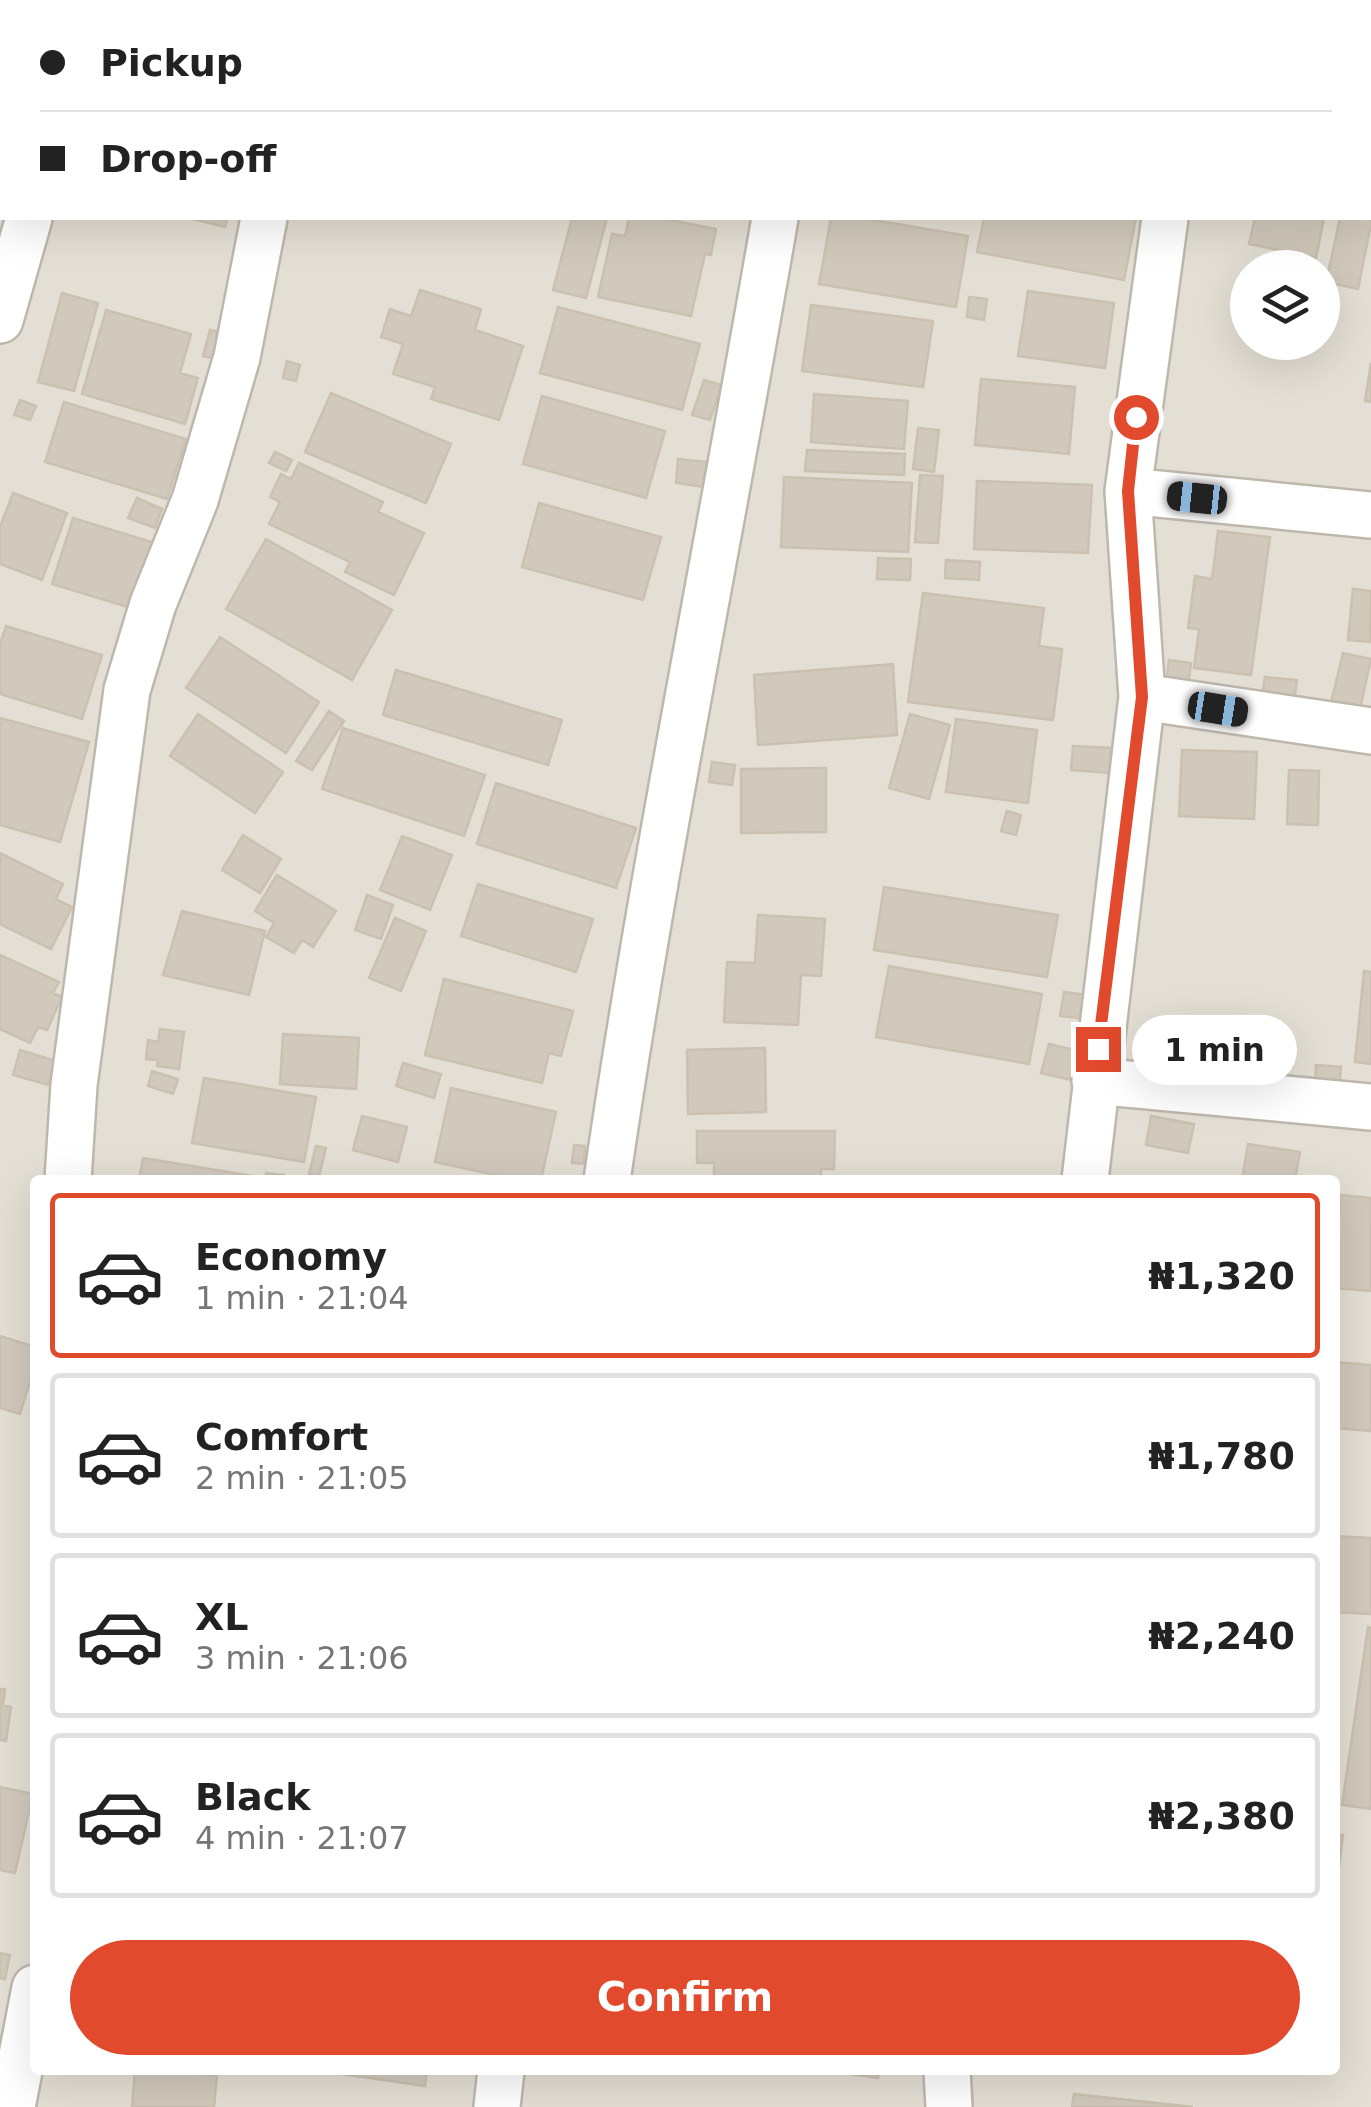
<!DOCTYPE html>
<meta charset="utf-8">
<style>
body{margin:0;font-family:"DejaVu Sans",sans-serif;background:#f6f6f6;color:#222;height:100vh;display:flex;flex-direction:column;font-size:38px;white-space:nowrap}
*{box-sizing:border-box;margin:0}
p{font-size:32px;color:#767676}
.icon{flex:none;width:55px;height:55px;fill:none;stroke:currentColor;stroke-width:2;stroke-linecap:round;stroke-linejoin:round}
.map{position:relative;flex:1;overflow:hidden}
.panel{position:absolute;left:30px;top:1175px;width:1310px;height:900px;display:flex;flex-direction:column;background:#fff;border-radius:10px;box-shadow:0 10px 40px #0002}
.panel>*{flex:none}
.top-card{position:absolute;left:0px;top:0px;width:1372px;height:220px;box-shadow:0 10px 40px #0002;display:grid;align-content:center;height:220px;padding:0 40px;background:#fff}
.fabs{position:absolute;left:1230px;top:250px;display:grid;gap:20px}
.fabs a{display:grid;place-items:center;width:110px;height:110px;border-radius:50%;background:#fff;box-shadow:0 10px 40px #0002;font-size:50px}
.end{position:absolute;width:45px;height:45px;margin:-22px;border:12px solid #e14a2c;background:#fff;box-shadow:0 0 0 5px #fff}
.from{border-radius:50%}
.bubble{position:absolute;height:70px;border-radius:35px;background:#fff;box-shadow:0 10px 40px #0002;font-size:32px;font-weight:800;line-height:70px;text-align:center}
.car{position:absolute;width:30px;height:60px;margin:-30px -15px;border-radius:12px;box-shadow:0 0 8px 2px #0007;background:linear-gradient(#222 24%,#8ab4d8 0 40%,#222 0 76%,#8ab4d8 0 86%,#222 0)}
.top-card b{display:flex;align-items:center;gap:35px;height:95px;font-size:38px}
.top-card b+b{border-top:2px solid #e0e0e0}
.top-card i{width:25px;height:25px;background:#222}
ul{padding:18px 0 0;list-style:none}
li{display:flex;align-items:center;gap:30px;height:165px;margin:0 20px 15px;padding:0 20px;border:5px solid #e0e0e0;border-radius:10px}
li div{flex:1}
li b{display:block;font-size:38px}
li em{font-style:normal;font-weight:800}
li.on{border-color:#e14a2c}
li>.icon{width:90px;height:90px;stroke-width:1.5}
.action{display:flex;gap:20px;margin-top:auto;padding:20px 40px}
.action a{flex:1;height:115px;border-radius:60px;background:#e14a2c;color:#fff;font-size:40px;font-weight:800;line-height:115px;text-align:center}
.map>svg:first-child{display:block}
</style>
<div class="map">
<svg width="1371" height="2107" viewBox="0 0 1371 2107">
<rect width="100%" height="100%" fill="#f0ede5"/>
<path fill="#e4dfd4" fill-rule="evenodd" d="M0 0H1371V2107H0ZM2 2H1370V218H2ZM1248 268H1322V342H1248ZM35 1180H1335V2070H35Z"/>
<path fill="#d1c9bc" stroke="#cbc1b0" stroke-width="2.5" d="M412 0H504L412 2Z
M1277 0H1371V4L1276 2Z
M1370 194 1371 224 1358 289 1326 282 1340 218H1370Z
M189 218H228L225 227Z
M572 218H607L586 298 553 290Z
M629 218H660L716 229 711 255 705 254 691 316 598 297 612 234 625 236Z
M831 218H862L968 236 956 307 819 284Z
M984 218H1136L1124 280 977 252Z
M1255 218H1324L1316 258 1249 244Z
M420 290 481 309 475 330 523 346 499 420 431 399 435 387 393 374 403 344 381 337 390 309 411 316Z
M1028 291 1114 303 1105 368 1018 356Z
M62 293 98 303 74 391 38 382Z
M969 297 987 299 984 320 967 317Z
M811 305 933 321 923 387 802 371Z
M558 307 700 344 682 410 540 373Z
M106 310 191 334 180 373 198 378 185 424 82 394Z
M210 330 232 335 225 361 203 356Z
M287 361 300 365 296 381 283 378Z
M1371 363V402L1365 401Z
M981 379 1075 387 1069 454 975 445Z
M704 380 722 385 710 420 692 415Z
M331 393 451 444 426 503 305 452Z
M814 394 908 401 904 449 811 442Z
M542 396 665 431 646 498 523 464Z
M20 400 36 406 30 420 14 415Z
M64 402 186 439 167 499 45 462Z
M918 428 939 430 934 472 913 469Z
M807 450 905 454 904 475 805 471Z
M275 452 292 460 286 471 269 463Z
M678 459 708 462 705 487 676 483Z
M299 463 383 502 378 512 424 533 394 595 345 572 350 562 269 524 280 502 270 497 281 474 291 479Z
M920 475 943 476 938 543 915 542Z
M784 477 912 483 908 552 781 547Z
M977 481 1092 485 1088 553 974 549Z
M13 493 67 513 42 580 0 564V527Z
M137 498 162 509 155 528 128 518Z
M539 503 661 537 643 600 522 567Z
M73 518 155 543 134 609 52 584Z
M1218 531 1270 537 1251 675 1194 668 1199 629 1188 628 1195 576 1212 579Z
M266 539 392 610 352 680 226 609Z
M878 558 911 559 910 580 877 579Z
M946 560 980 562 979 580 945 578Z
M1353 589 1371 591 1370 642 1348 640Z
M923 593 1044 608 1039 646 1062 649 1053 720 908 702Z
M6 626 102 655 82 719 0 694V644Z
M220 637 319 702 286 753 186 688Z
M1343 653 1371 659 1358 718 1329 711Z
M1169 660 1191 663 1188 687 1166 685Z
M893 664 897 735 758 745 754 675Z
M396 670 562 720 548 765 383 715Z
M1265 677 1297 680 1294 701 1262 697Z
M329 711 344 721 312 770 296 761Z
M198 714 283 772 255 813 170 756Z
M910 714 950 725 929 799 889 788Z
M0 718 89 742 60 842 0 825Z
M956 719 1037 730 1028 803 946 792Z
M343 728 485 775 464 836 322 789Z
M1073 746 1111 748 1110 773 1071 770Z
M1182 750 1257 752 1254 819 1179 816Z
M712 762 735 765 732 785 709 782Z
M826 768V832L741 833V769Z
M1289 770 1319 771 1318 825 1287 824Z
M496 783 636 828 616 888 477 844Z
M1007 811 1021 815 1016 835 1001 831Z
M243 835 281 859 260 893 222 870Z
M402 836 452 855 430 910 380 890Z
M0 853 63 884 56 899 72 907 51 949 0 924Z
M277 875 336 911 313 947 302 940 294 953 266 937 274 923 255 911Z
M478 884 593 919 576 972 461 936Z
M884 887 1058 915 1047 977 874 950Z
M367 895 393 905 381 939 355 930Z
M182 911 265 931 249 995 163 975Z
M758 915 825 919 821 976 801 975 798 1025 724 1022 727 962 755 963Z
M395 918 426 931 401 991 369 978Z
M0 955 59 982 53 993 62 997 47 1030 38 1027 30 1043 0 1029Z
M889 966 1042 994 1029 1064 876 1037Z
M1364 971 1371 972V1064L1355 1062Z
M444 979 573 1011 561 1056 549 1053 542 1083 425 1055Z
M1064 992 1089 995 1086 1019 1060 1016Z
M160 1029 184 1032 179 1069 157 1066 158 1060 146 1059 148 1040 158 1042Z
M283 1034 359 1038 356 1089 280 1084Z
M1049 1044 1091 1054 1084 1083 1041 1073Z
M765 1048 766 1112 688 1114 687 1050Z
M20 1050 56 1061 48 1085 13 1075Z
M403 1063 441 1074 434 1098 396 1086Z
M1316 1065 1341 1067 1339 1089 1315 1087Z
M152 1071 178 1079 173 1094 148 1086Z
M204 1078 316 1097 304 1162 192 1143Z
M451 1088 556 1112 541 1180H518L435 1162Z
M362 1116 407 1127 398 1162 353 1150Z
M1151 1116 1194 1124 1188 1153 1146 1145Z
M697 1131H835L834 1169H821V1180H714V1163H697Z
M1248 1144 1300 1152 1295 1180H1242Z
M574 1145 585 1146 584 1164 572 1163Z
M316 1146 326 1148 319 1176 309 1174Z
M143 1158 259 1177V1180H139Z
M266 1173 284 1175 283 1180H265Z
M1340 1195 1371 1198V1291L1335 1288Z
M0 1336 35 1347V1365L20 1414 0 1408Z
M1335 1362 1371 1365V1431L1335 1428Z
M1335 1536 1371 1538V1614L1335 1612Z
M1368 1627 1371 1628V1809L1342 1805Z
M0 1689H5L3 1705 11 1707 6 1741 0 1740Z
M0 1787 33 1794 15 1873 0 1870Z
M1335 1834 1343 1835 1335 1899Z
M0 1953 10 1955 5 1979 0 1978Z
M135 2070 217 2075 214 2107H132Z
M314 2070H427L425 2086Z
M823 2070H880L878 2078Z
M1074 2094 1193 2107H1072Z"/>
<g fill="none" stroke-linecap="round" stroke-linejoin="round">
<g stroke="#beb8ac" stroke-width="50">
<path id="minor" d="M287 0V2
M19 2 29 0
M811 2 812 0
M1202 2V0
M1370 97H1371
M0 320 29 218
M1128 491 1371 515
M1142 697 1371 731
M1095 1081 1371 1107
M68 1180 74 1085 127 690 153 604 195 500 237 357 264 218
M607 1180C654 858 720 538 775 218
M1085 1180 1142 697 1128 491 1165 218
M947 2070 949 2107
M12 2107 35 1988
M497 2107 501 2070"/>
</g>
<use href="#minor" stroke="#fff" stroke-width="45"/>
</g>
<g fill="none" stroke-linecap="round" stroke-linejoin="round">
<path stroke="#e14a2c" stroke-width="12" d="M1098 1049 1142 697 1128 491 1136 417"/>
</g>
</svg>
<div class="fabs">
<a><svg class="icon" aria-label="layers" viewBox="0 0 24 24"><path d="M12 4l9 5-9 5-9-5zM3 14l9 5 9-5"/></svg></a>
</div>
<i class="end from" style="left:1136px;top:417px"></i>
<i class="end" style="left:1098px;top:1049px"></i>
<div class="bubble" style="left:1132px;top:1015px;width:165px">1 min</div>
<i class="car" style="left:1197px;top:498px;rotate:276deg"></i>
<i class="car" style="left:1218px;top:709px;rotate:99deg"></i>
<div class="top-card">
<b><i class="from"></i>Pickup</b>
<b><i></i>Drop-off</b>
</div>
<section class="panel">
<ul>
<li class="on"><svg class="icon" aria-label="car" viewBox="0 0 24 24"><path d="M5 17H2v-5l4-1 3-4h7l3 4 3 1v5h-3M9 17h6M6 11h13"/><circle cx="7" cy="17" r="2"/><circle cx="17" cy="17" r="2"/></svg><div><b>Economy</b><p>1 min · 21:04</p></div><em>₦1,320</em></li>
<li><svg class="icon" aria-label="car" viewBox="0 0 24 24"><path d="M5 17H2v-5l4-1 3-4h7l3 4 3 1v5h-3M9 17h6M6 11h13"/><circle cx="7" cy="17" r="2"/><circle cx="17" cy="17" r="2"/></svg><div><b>Comfort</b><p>2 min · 21:05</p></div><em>₦1,780</em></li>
<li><svg class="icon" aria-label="car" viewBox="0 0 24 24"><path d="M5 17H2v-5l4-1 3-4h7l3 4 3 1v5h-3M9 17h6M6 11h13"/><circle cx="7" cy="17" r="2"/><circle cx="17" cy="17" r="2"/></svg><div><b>XL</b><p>3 min · 21:06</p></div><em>₦2,240</em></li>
<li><svg class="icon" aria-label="car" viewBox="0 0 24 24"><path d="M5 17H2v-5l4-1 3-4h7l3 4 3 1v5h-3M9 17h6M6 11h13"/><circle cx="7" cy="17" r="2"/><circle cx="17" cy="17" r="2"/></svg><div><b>Black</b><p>4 min · 21:07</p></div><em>₦2,380</em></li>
</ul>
<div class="action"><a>Confirm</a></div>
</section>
</div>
